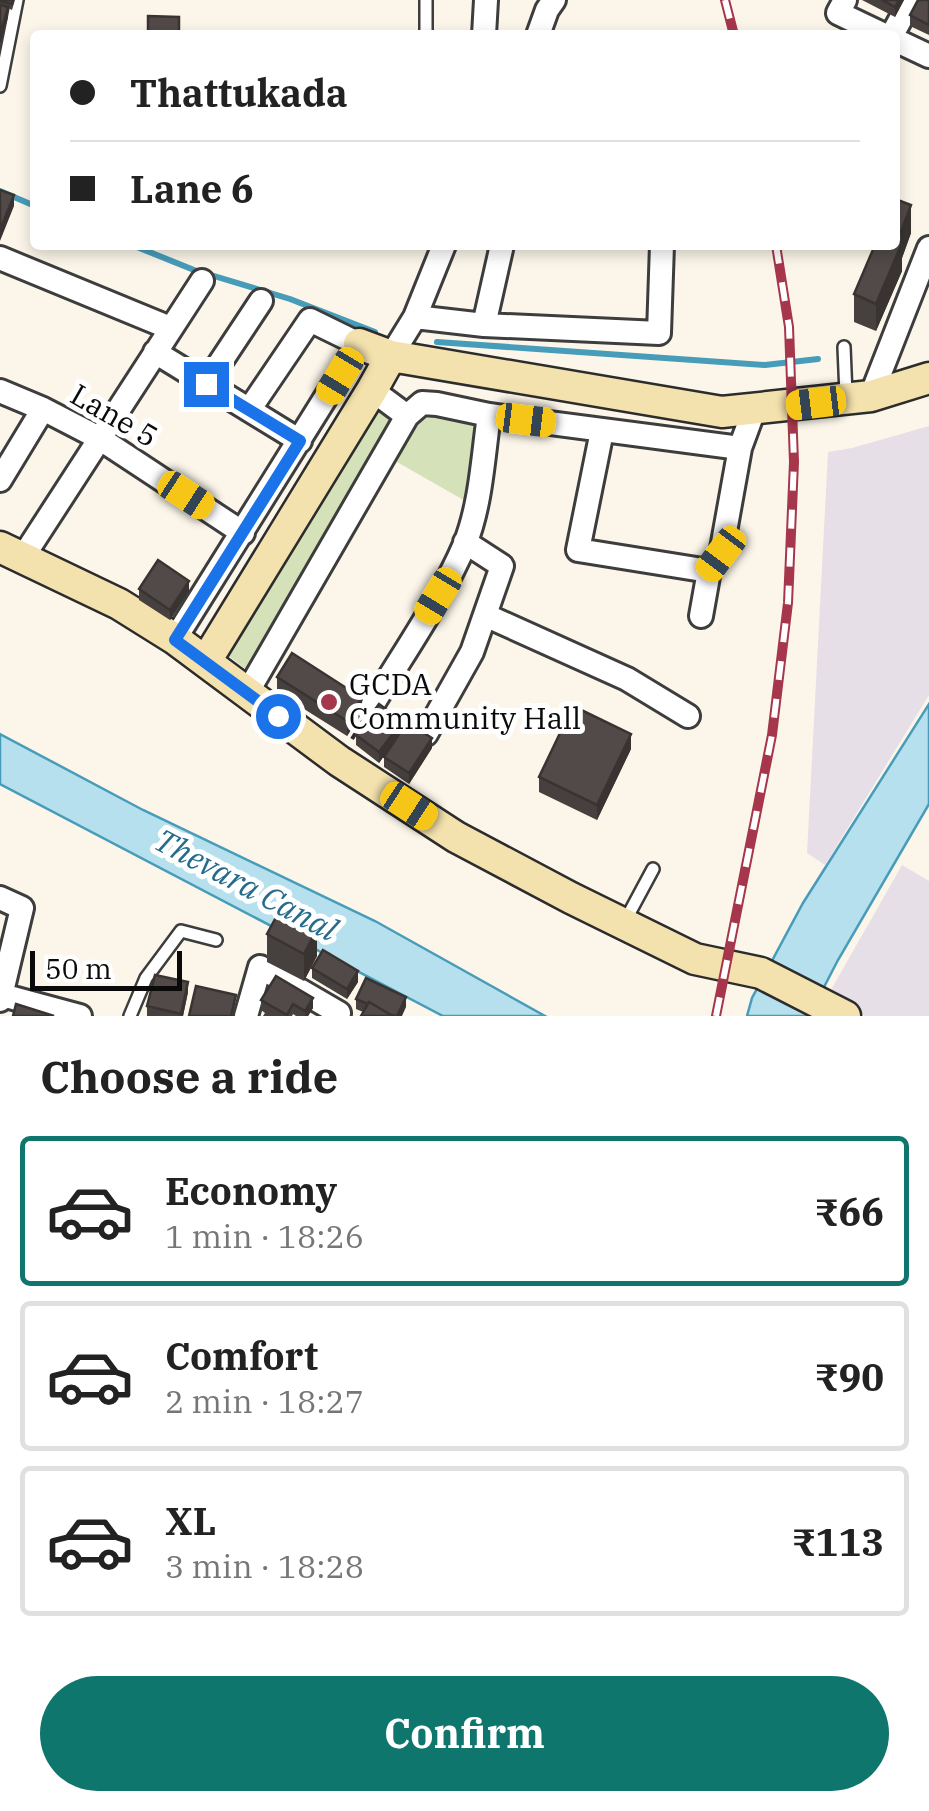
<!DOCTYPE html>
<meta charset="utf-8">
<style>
body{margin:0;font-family:"IBM Plex Serif",serif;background:#f6f6f6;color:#222;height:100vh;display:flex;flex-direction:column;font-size:38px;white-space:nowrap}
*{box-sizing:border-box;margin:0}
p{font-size:32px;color:#767676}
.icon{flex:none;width:55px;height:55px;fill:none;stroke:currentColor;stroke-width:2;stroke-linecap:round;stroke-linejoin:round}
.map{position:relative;height:1016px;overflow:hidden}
.drawer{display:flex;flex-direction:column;background:#fff;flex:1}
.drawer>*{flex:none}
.top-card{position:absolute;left:30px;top:30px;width:870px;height:220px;border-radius:10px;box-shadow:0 5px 15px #0003;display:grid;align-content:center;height:220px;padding:0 40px;background:#fff}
.scale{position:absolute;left:30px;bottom:25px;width:152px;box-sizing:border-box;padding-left:10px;border:5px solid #0a0a0a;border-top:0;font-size:28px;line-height:35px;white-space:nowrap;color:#0a0a0a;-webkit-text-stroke:8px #fff;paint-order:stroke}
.end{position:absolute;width:45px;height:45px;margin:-22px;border:12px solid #1a73e8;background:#fff;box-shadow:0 0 0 5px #fff}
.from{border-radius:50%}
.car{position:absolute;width:30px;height:60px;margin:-30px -15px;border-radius:12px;box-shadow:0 0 8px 2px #0007;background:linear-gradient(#f5c518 24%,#345 0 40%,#f5c518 0 76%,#345 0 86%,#f5c518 0)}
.top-card b{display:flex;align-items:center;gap:35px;height:95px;font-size:38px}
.top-card b+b{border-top:2px solid #e0e0e0}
.top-card i{width:25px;height:25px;background:#222}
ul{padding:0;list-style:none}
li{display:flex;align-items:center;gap:30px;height:150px;margin:0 20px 15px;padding:0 20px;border:5px solid #e0e0e0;border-radius:10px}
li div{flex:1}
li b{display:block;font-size:38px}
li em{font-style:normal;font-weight:800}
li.selected{border-color:#0f766e}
li>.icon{width:90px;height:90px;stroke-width:1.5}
h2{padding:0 40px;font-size:45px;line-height:120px}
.cta{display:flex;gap:20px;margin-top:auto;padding:20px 40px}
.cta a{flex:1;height:115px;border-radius:60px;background:#0f766e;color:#fff;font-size:40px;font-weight:800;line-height:115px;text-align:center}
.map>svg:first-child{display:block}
</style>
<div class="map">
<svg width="929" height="1016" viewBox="0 0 929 1016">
<rect width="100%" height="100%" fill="#fcf6ea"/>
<path fill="#e6dfe8" d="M929 426V695L825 865 807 853 828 452 852 448Z
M902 865 929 881V1016H865L828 995Z"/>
<path fill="#d4e1b9" d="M376 405 397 419 251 673 226 654Z
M431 411 481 419 467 502 397 462 419 416Z"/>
<path fill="#b6e0ed" stroke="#479cb9" stroke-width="2.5" d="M929 704V804L838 960 809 1016H747L752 998 803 903Z
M0 734 143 810 375 921 545 1016H443L0 784Z"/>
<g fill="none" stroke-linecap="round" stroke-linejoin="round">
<path stroke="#479cb9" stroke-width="6" d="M0 191 35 206
M132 245 194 270 290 299 375 332
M437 342 765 365 818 359"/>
<g stroke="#3d3d3d" stroke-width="16">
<path id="lane" d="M426 0V35
M0 86 17 0
M844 347 846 395
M624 923 653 869
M130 1016 146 978 181 931 216 940"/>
</g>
<g stroke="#3d3d3d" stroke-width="28">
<path id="street" d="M845 0 838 13 884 35
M484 35 486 0
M538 35 547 10 554 0
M892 35 911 0
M895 40 929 56
M0 258 170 328
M415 317 484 325 659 333 662 245
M484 325 502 245
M155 352 300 441
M391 356 415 317 444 245
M206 384 261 301
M372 390 407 416
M0 391 43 409 99 438 243 533
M871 396 929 248
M602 431 578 550 709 571
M0 480 43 409
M23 557 202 281
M485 615 627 679 688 716
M701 616 709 571 721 554 740 448 754 410
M175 639 359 344 310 320 249 410
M247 693 407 416 422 403 437 404 489 415 740 448
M373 704C404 652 441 600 465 544 481 504 483 457 489 415
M426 734 472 652 502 566 465 542
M0 898 22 908 0 1000
M2 995 80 1016
M246 1016 260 967 339 1013"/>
</g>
<g stroke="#2c2c2c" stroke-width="35">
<path id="secondary" d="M359 344 391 356 722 412 871 396 929 378
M0 547 119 604 175 639 339 761 456 837 571 898 695 959 761 973 845 1016
M206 661 372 390 391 356"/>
</g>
<path stroke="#2c2c2c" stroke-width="4" stroke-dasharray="10 5" stroke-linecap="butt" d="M352 739 363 721"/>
<use href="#lane" stroke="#fff" stroke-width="11"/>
<use href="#street" stroke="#fff" stroke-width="22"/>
<use href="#secondary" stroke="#f4e2ae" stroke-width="30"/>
<g stroke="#a6364c" stroke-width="10">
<path id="rail" d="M725 0 734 35
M716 1016 772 735 788 603 794 462 789 327 776 245"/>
</g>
<use href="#rail" stroke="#fff" stroke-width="6" stroke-dasharray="19" stroke-linecap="butt"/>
</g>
<path fill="#46403e" d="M0 0H15L12 10 8 8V17L0 45Z
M862 0H904L895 17Z
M929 0V35L910 26V15Z
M895 199 911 233 902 258V271L876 331 854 322V294L874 248 865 245H895Z
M139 589 189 591 170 620 139 600Z
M277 677 362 713 347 736 277 692Z
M402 729 432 748 409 784 384 767V757L389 748 379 763 356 745V735Z
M631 749 597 820 539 792V777Z
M267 934 317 956 304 981 267 962Z
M312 968 358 982 347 999 312 978Z
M188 992 183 1016H147V1006Z
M356 999 406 1007 363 1012 356 1009Z
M261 1000 313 1008 308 1016H296L293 1014 292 1016H263L265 1013 261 1010Z"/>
<path fill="#393432" d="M899 0H904L895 17V7Z
M8 7V17L0 45V35Z
M14 195V206L0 241V230Z
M911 205V233L902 258V271L876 331V304L901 244V232Z
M189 581V591L170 620V610Z
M362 698V713L347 736V721Z
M402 721V731L379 763V752Z
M631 734V749L597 820V805Z
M432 738V748L409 784V773Z
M317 929V956L304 981V954Z
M358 971V982L347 999V989Z
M188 982V992L183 1016H181Z
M406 997V1007L402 1016H397Z
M313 998V1008L308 1016H305V1011Z"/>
<path fill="#514a48" stroke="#393432" stroke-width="2.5" d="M0 0H13L12 4 0 1Z
M882 0H899L895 7Z
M918 0H929V25L910 15Z
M0 5 8 7 0 35Z
M148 16 179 17V35H148Z
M0 190 14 195 0 230Z
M895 199 911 205 901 232 895 229Z
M895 240 902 243 876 304 854 294 875 245H895Z
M158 560 189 581 170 610 139 589Z
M292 653 362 698 347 721 277 677Z
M379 704 402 721 379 752 356 735Z
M573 706 631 734 597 805 539 777Z
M407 722 432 738 409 773 384 757Z
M280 910 317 929 304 954 267 934Z
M323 950 358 971 347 989 312 968Z
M155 975 188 982 181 1014 147 1006Z
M276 976 313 998 305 1011 293 1004 287 1015 261 1000Z
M366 978 406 997 397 1016 391 1015 369 1002 368 1004 356 999Z
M196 986 236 995 231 1016H189Z
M369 1002 391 1015V1016H361Z
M16 1004 54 1016H13Z"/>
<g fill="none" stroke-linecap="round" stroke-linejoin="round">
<path stroke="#1a73e8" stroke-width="12" d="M206 384 300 441 175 640 278 716"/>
</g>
<circle fill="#a6364c" stroke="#fff" stroke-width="4" cx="329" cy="702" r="10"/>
<g text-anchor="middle" stroke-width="10" stroke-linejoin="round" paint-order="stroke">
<g font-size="30" fill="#0a0a0a" stroke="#fff">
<text transform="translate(114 416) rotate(30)" y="10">Lane 5</text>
</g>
<g font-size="30" fill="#0a0a0a" stroke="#fff" text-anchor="start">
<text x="349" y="695">GCDA<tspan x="349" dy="34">Community Hall</tspan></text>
</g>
<g font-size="32" font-style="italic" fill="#266c8a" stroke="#fff">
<text transform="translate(246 885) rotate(28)" y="11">Thevara Canal</text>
</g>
</g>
</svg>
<div class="scale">50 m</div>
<i class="end from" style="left:278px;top:716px"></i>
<i class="end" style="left:206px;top:384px"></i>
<i class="car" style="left:340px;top:376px;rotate:211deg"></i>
<i class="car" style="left:816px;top:403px;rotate:263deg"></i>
<i class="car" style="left:526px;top:420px;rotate:97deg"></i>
<i class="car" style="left:186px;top:495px;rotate:123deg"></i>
<i class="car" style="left:721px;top:554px;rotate:217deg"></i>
<i class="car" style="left:438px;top:596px;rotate:211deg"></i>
<i class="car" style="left:409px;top:806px;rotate:123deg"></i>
<div class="top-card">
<b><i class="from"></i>Thattukada</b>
<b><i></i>Lane 6</b>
</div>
</div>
<section class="drawer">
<h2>Choose a ride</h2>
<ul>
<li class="selected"><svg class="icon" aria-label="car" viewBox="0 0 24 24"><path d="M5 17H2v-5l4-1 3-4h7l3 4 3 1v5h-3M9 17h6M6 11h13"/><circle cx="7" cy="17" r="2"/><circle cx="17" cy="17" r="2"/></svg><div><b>Economy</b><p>1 min · 18:26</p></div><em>₹66</em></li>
<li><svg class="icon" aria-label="car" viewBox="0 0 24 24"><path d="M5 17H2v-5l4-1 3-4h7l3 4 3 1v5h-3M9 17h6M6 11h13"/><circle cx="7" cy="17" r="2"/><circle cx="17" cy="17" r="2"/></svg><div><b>Comfort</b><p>2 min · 18:27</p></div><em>₹90</em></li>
<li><svg class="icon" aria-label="car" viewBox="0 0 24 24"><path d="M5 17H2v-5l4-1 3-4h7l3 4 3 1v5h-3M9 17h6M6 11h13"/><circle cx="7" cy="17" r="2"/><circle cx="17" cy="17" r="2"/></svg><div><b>XL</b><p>3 min · 18:28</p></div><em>₹113</em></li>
</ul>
<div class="cta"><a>Confirm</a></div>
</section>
